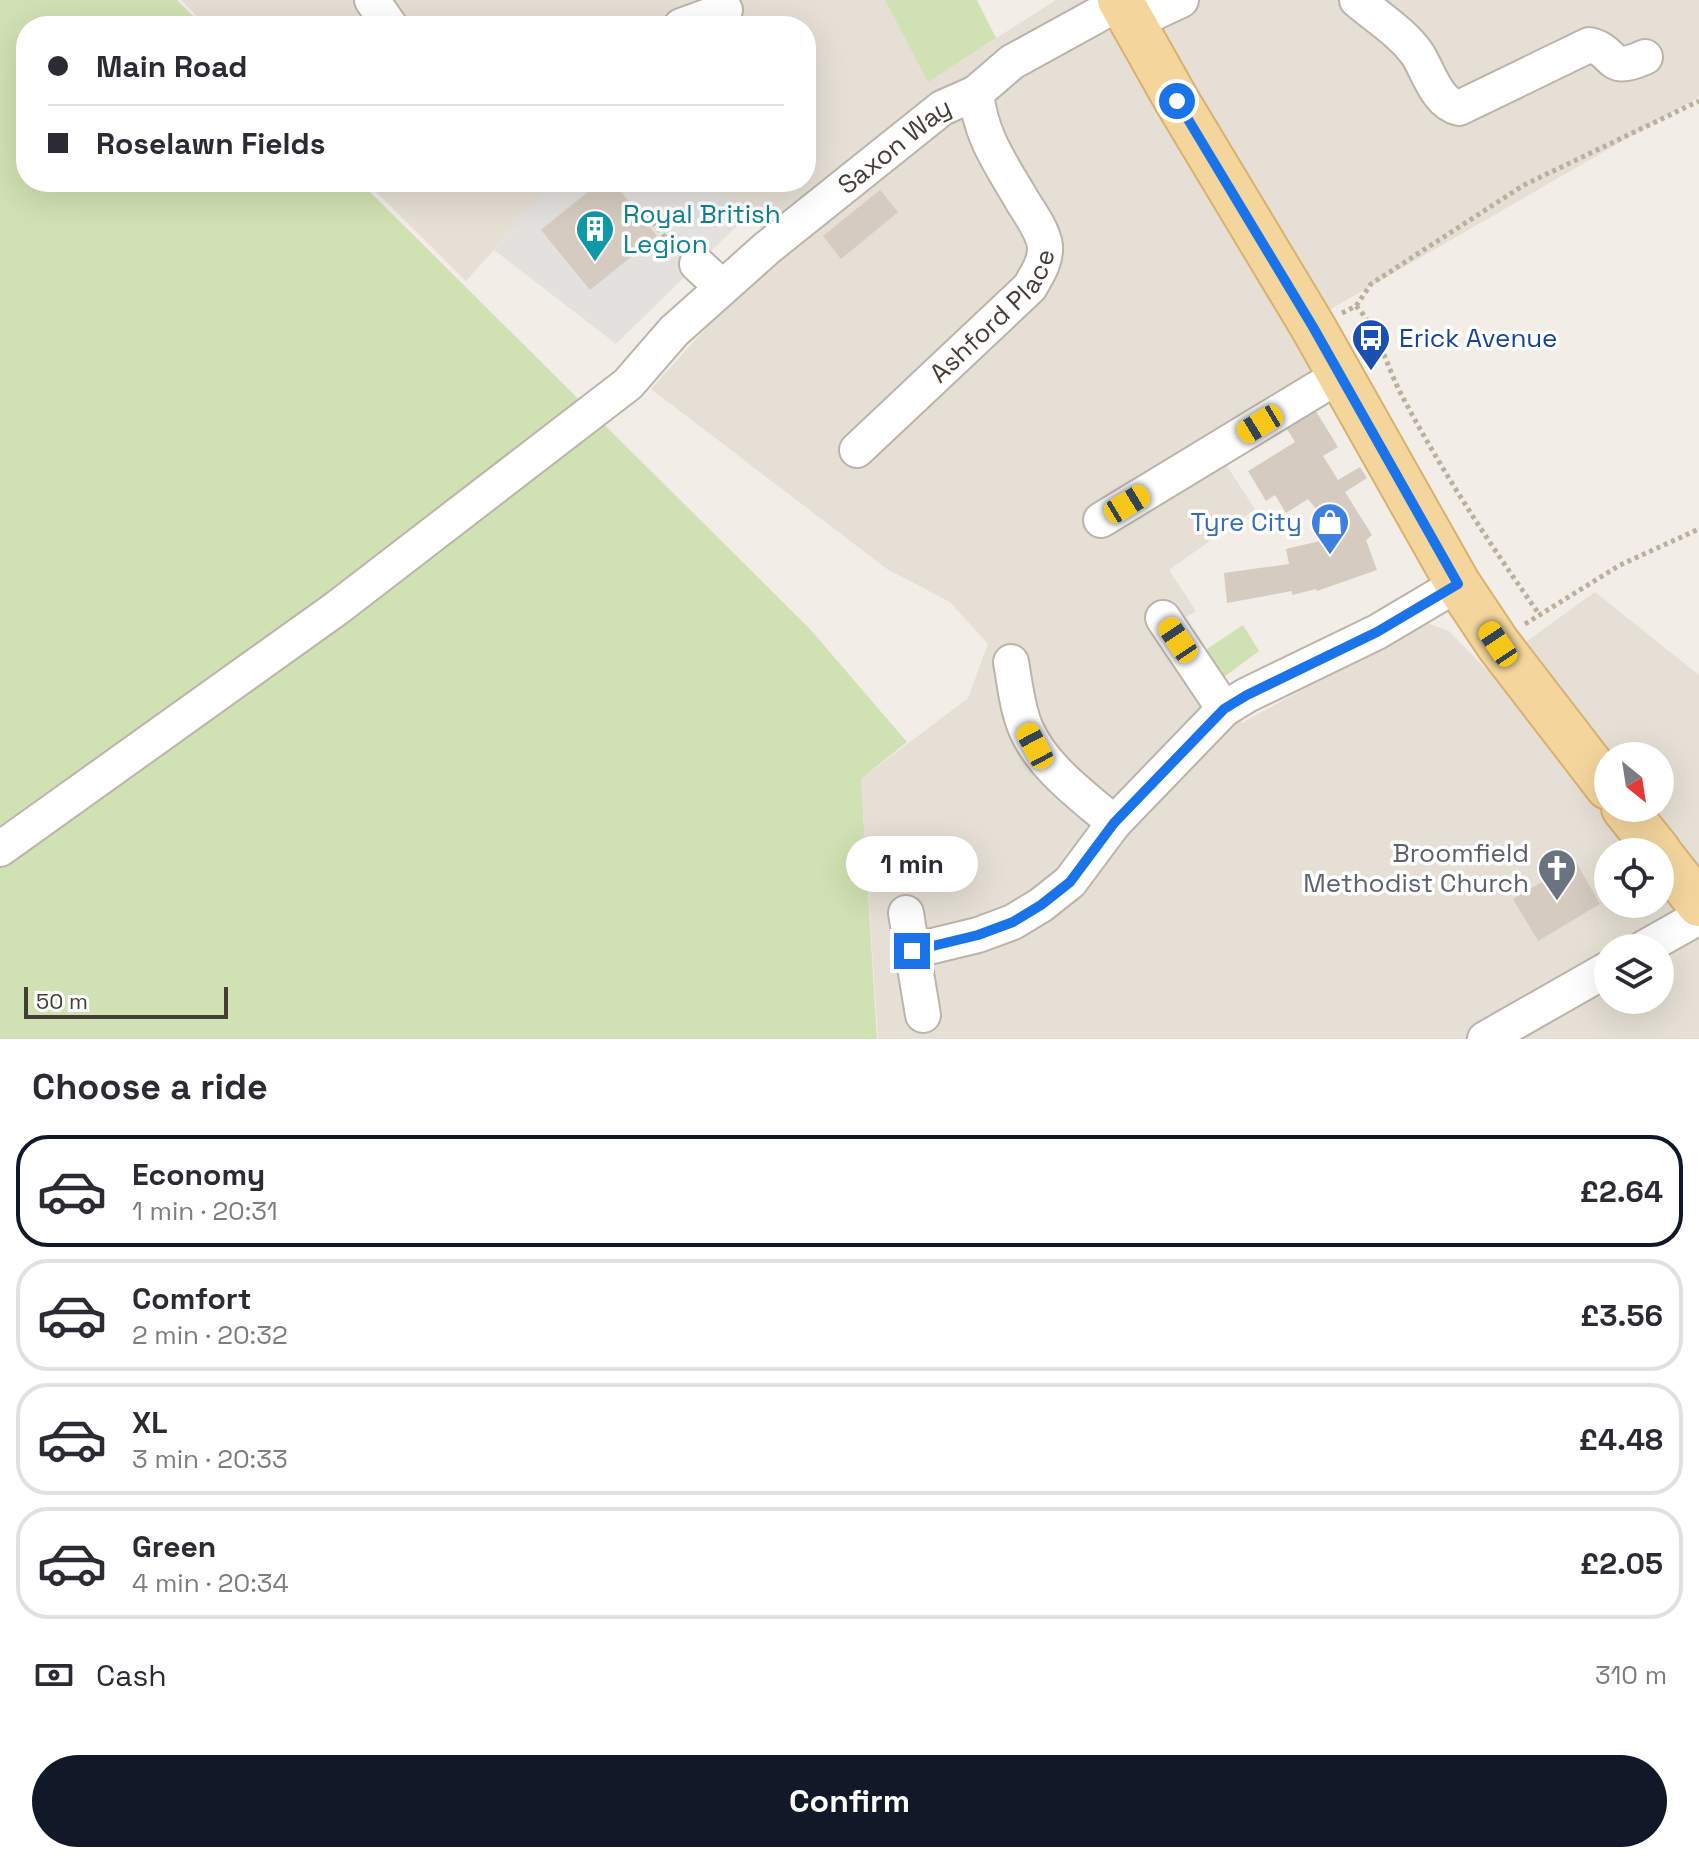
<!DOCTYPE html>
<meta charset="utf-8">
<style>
body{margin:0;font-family:"Space Grotesk",sans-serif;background:#f7f7f7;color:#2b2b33;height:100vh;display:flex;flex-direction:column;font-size:30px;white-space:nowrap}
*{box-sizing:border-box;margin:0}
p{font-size:26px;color:#7c7c81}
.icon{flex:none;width:44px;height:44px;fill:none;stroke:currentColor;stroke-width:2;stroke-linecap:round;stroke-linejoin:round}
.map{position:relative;height:1039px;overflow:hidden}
.panel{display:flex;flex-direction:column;background:#fff;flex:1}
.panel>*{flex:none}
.top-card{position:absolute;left:16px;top:16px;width:800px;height:176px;border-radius:32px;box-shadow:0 8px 32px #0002;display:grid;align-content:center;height:176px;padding:0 32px;background:#fff}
.needle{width:52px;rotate:150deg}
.tools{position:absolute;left:1594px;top:742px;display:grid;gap:16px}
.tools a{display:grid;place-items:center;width:80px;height:80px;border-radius:50%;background:#fff;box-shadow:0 8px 32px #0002;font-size:40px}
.scale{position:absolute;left:24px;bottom:20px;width:204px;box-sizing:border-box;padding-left:8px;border:4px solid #443e36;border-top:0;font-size:22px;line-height:28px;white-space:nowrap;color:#443e36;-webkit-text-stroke:6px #fff;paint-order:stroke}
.end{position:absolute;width:36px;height:36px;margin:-18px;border:10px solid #1a73e8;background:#fff;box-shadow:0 0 0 4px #fff}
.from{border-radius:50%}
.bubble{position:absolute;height:56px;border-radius:28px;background:#fff;box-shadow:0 8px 32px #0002;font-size:26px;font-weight:700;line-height:56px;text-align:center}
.car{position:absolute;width:24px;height:48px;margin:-24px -12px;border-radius:10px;box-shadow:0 0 6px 2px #0007;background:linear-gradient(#f5c518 24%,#345 0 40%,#f5c518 0 76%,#345 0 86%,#f5c518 0)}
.top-card b{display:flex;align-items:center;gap:28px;height:76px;font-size:30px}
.top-card b+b{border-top:2px solid #e1e1e2}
.top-card i{width:20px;height:20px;background:#2b2b33}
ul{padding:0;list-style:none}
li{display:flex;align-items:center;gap:24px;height:112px;margin:0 16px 12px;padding:0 16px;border:4px solid #e1e1e2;border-radius:32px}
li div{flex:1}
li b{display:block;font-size:30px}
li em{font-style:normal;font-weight:700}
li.active{border-color:#111827}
li>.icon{width:72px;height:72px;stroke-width:1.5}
h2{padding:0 32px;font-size:36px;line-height:96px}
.pay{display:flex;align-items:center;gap:20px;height:88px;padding:0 32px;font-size:30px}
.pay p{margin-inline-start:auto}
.button{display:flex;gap:16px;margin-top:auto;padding:16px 32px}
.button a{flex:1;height:92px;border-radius:48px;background:#111827;color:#fff;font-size:32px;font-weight:700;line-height:92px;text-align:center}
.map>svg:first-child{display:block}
</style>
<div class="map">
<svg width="1699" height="1039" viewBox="0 0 1699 1039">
<rect width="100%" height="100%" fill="#f2eee7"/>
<path fill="#e5dfd5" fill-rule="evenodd" d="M181 0H885L929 81 1056 0H1699V97L1291 332 1315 378 1211 442 1255 509 1169 570 1196 611 1176 623 1242 723 1424 622 1449 631 1487 670 1595 592 1699 675V1039H878L861 779 968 698 988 644 950 602 887 569 651 389 705 329 781 252 762 229 706 182H806V26H207ZM1608 756H1660V808H1608ZM1608 852H1660V904H1608ZM1576 863 1600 904 1537 940 1514 899ZM1608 948H1660V1000H1608Z
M366 182H555L466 281Z"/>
<path fill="#d0e2b3" d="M0 0H177L203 26H26V182H360L810 629 907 742 861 779 877 1039H0Z
M885 0H977L996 38 928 82Z
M1243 625 1259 651 1224 677 1204 651Z"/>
<path fill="#e3e1de" d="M555 182H706L747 216 616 344 494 250Z"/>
<path fill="#d5cbc0" d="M600 182H613L657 236 590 290 541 230Z
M880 190 898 212 841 259 823 236Z
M1309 400 1338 447 1323 456 1338 480 1360 467 1367 478 1345 492 1372 535 1366 540 1377 570 1317 591 1316 589 1292 595V591L1227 603 1224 573 1289 564 1286 549 1341 536 1327 513 1322 516 1308 499 1286 513 1275 495 1266 501 1248 471 1295 442 1280 418Z
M1576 862 1600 904 1538 941 1513 899Z"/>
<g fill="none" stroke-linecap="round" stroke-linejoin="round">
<g stroke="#bcb4aa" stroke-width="38">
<g id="minor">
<path d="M372 0 390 26"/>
<path d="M1357 0C1377 17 1403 33 1418 55 1429 73 1437 103 1459 108L1589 45C1618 51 1605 75 1645 57"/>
<path d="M1132 23 1181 0"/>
<path d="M681 26 725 10"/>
<path d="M697 264 722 287"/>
<path id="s1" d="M857 450 1030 287C1037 274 1046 262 1045 246 1043 231 1031 215 1023 202 1001 164 981 138 976 93L1012 62 1121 2"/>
<path d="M1101 520 1340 375"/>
<path d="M1163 618 1224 709"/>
<path d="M1011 662C1015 684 1017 708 1026 729 1043 768 1082 795 1114 823"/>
<path id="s2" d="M0 849 337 608 628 384 674 331 767 248 942 108 976 93"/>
<path d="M906 913 923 1015"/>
<path d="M1644 948 1699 917"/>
<path d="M912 951 978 935 1013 922 1041 905 1070 882 1114 823 1224 709 1247 695 1377 632 1458 584"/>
<path d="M1485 1039 1608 969"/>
</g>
</g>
<g stroke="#d8b16f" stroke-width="48">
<path id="major" d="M1120 0 1177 101 1313 327 1458 584 1498 644 1608 787
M1624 808 1659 852
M1660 854 1699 904"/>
</g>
<path stroke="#bcaf9d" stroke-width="5" stroke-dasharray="4 4" stroke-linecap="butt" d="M637 212 642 208 671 245
M1356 306C1377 327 1387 367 1401 394 1441 470 1489 543 1539 614
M1342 313 1356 306 1371 284 1524 185 1699 101
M1525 624 1620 565 1699 529"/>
<use href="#minor" stroke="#fff" stroke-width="34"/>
<use href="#major" stroke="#f4d69d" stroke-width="44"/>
</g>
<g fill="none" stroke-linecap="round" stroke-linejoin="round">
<path stroke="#1a73e8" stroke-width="10" d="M912 951 978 935 1013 922 1041 905 1070 882 1114 823 1224 709 1247 695 1377 632 1458 584 1313 327 1177 101"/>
</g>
<defs>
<g id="building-pin" transform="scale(2)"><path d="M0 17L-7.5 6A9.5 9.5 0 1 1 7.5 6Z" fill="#0f9aa8" stroke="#fff"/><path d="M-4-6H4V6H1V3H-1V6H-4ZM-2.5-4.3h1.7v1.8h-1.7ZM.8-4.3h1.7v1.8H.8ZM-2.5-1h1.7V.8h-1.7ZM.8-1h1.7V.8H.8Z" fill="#fff"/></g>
<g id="bus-pin" transform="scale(2)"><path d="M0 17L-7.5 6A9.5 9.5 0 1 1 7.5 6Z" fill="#1a4fb4" stroke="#fff"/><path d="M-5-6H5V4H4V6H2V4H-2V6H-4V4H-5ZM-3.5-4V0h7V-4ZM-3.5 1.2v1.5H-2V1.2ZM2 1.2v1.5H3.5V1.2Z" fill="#fff"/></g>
<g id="shop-pin" transform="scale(2)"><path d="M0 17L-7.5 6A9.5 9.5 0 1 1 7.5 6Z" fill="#3f7fe0" stroke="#fff"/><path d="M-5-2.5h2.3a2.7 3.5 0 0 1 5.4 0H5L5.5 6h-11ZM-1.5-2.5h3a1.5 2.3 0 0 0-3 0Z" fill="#fff"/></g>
<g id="church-pin" transform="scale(2)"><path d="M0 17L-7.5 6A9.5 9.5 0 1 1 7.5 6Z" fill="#6b7280" stroke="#fff"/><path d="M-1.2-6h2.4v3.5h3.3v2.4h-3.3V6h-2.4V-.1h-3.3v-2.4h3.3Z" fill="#fff"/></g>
</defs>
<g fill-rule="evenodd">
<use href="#building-pin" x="595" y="229"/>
<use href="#bus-pin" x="1371" y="338"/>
<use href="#shop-pin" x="1330" y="522"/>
<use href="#church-pin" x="1557" y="868"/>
</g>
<g text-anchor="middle" stroke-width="7" stroke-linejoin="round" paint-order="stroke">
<g font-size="26" fill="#443e36" stroke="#fff">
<text dy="9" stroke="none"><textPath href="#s2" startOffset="1140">Saxon Way</textPath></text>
<text dy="9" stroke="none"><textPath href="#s1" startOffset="192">Ashford Place</textPath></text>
</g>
<g font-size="26" fill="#0d838f" stroke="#fff" text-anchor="start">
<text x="623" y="223">Royal British<tspan x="623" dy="30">Legion</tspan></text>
</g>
<g font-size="26" fill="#164399" stroke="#fff" text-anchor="start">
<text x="1399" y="347">Erick Avenue</text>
</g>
<g font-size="26" fill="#366cbe" stroke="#fff" text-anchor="end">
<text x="1302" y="531">Tyre City</text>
</g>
<g font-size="26" fill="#5b616d" stroke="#fff" text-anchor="end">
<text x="1529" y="862">Broomfield<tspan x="1529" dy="30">Methodist Church</tspan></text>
</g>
</g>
</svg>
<div class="tools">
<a><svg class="needle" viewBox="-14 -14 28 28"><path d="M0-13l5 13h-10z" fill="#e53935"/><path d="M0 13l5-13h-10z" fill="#7c7c81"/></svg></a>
<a><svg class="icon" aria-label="locate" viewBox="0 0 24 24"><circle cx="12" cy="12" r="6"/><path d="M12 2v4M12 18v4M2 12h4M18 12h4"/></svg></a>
<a><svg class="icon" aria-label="layers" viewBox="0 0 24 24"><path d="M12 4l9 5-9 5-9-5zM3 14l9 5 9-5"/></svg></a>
</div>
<div class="scale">50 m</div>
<i class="end from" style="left:1177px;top:101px"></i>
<i class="end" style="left:912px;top:951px"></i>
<div class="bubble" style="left:846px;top:836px;width:132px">1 min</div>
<i class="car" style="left:1260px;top:424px;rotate:239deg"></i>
<i class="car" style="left:1127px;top:504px;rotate:59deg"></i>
<i class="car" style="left:1178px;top:640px;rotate:326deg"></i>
<i class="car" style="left:1498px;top:644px;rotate:326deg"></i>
<i class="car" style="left:1035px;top:746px;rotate:332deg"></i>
<div class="top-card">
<b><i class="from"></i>Main Road</b>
<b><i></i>Roselawn Fields</b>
</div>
</div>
<section class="panel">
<h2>Choose a ride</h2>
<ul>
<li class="active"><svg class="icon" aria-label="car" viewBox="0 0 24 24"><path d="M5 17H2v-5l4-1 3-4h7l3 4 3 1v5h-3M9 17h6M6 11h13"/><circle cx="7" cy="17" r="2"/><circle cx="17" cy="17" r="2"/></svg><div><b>Economy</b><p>1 min · 20:31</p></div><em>£2.64</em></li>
<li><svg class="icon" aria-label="car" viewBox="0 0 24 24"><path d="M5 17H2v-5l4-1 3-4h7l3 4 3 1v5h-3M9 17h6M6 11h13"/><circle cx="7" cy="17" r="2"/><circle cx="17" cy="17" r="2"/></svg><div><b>Comfort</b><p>2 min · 20:32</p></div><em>£3.56</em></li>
<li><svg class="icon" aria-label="car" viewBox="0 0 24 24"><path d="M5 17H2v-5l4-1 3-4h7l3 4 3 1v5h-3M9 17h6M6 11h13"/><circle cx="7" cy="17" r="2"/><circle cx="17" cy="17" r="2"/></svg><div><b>XL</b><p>3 min · 20:33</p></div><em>£4.48</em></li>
<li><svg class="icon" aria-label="car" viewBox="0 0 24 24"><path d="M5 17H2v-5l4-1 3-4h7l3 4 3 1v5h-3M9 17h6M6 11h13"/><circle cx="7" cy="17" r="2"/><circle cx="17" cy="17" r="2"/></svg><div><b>Green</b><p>4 min · 20:34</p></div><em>£2.05</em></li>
</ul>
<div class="pay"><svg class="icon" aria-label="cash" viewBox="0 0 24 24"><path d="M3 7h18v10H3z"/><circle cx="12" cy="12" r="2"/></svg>Cash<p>310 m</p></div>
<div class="button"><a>Confirm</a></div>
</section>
